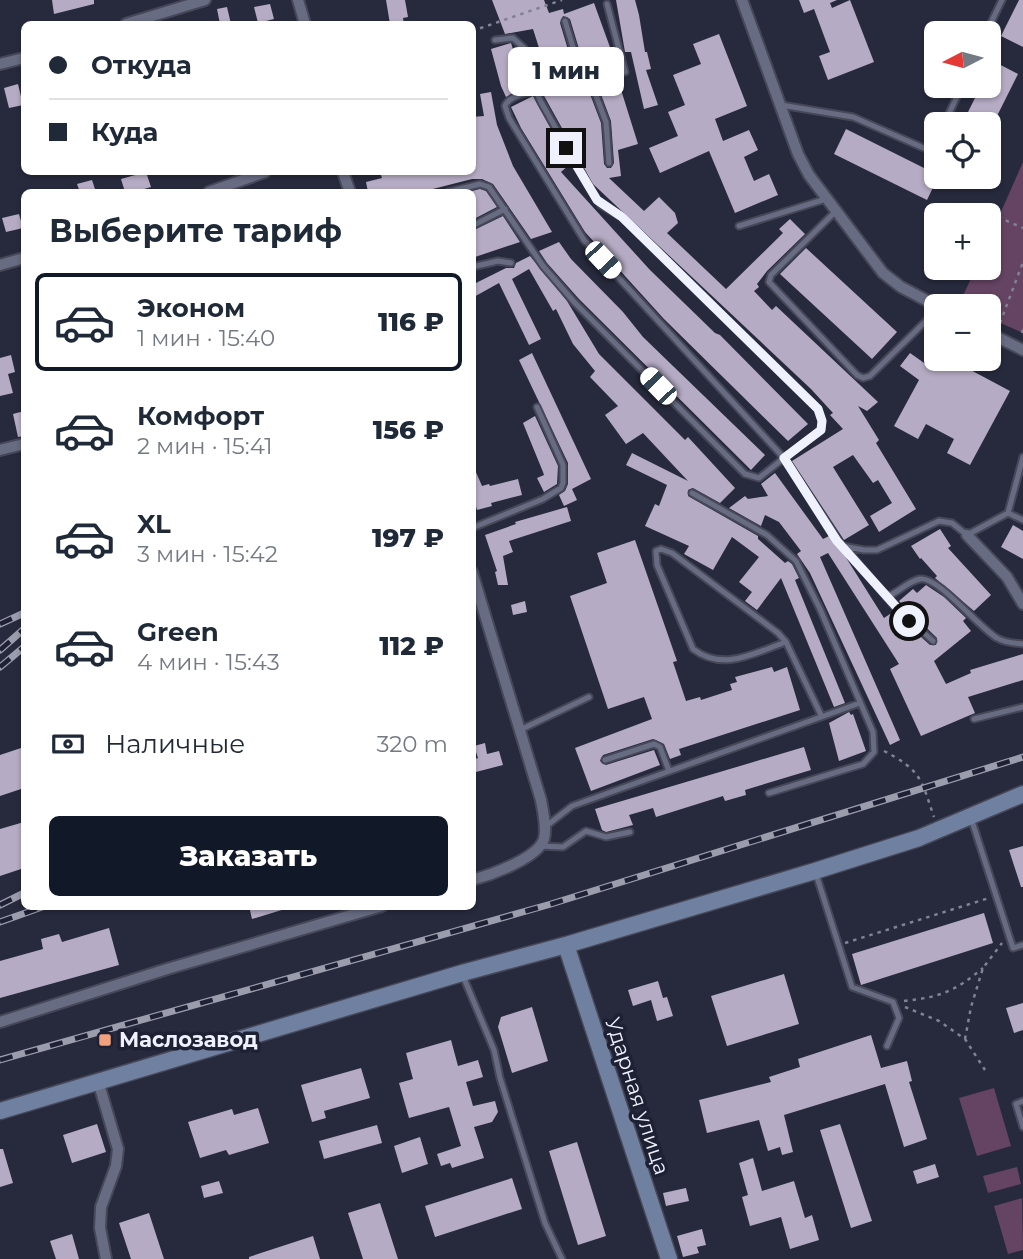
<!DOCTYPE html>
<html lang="ru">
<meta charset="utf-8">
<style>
body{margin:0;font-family:Montserrat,sans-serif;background:#f6f6f7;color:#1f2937;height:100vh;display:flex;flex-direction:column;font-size:26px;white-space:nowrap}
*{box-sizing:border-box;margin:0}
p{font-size:23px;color:#747a83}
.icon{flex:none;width:38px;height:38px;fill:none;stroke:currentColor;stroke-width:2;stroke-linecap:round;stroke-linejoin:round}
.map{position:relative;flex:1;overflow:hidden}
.side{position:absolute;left:21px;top:189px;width:455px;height:721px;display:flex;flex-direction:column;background:#fff;border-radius:10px;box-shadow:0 2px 5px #0004}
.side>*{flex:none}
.top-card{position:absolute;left:21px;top:21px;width:455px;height:154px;border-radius:10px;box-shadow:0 2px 5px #0004;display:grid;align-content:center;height:154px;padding:0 28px;background:#fff}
.needle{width:46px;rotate:264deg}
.tools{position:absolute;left:924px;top:21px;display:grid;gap:14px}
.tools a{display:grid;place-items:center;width:77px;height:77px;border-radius:10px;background:#fff;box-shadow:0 2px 5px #0004;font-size:35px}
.end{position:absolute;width:32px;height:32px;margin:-16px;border:9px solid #eff1fe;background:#111;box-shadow:0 0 0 4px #111}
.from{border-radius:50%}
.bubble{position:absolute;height:49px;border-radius:10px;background:#fff;box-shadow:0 2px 5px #0004;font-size:23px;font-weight:800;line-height:49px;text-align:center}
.car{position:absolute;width:21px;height:42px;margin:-21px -10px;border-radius:9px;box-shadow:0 0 5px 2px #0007;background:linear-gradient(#fff 24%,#345 0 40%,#fff 0 76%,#345 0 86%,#fff 0)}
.top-card b{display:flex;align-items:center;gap:24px;height:66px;font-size:26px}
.top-card b+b{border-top:2px solid #e0e1e3}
.top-card i{width:18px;height:18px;background:#1f2937}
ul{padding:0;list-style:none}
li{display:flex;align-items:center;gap:21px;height:98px;margin:0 14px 10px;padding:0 14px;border:4px solid transparent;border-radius:10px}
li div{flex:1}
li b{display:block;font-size:26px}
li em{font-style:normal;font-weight:800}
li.active{border-color:#111827}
li>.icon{width:63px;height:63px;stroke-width:1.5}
h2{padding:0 28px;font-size:32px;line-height:84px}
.pay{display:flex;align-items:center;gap:18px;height:77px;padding:0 28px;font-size:26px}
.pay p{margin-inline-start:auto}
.button{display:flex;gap:14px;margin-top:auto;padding:14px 28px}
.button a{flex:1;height:80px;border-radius:10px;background:#111827;color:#fff;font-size:28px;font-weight:800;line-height:80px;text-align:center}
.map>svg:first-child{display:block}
</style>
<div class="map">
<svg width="1023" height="1259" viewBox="0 0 1023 1259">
<rect width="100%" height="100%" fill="#272a3d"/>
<path fill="#644363" d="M1023 162V333L989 318V306L959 304 976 268H989V239Z
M994 1088 1011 1146 977 1156 959 1098Z
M1017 1167 1021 1184 988 1193 983 1176Z
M1022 1198 1023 1250 1008 1254 994 1206Z"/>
<path fill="#b5abc4" d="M52 0H94V4L54 14Z
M386 0H405L408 17 403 18 404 24H390Z
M492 0H544L549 13 563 9 564 14 594 3 611 50 582 59 570 19 563 16 560 23 572 63 536 74 531 54 540 51 533 29 505 34Z
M616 0H635L639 15 645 52H647L651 69 646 70 658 105 644 109 631 52H625Z
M799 0H837L830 3 832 8 850 0 874 62 828 80 819 56 830 52 814 9 804 13Z
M1019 0H1023V47L1001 36Z
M270 4 274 19 258 23 254 7Z
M227 7 231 24H220L217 9Z
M719 34 747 106 715 119 723 141 749 130 758 150 744 157 754 181 769 174 778 195 735 213 709 151 660 173 649 148 678 136 668 112 685 105 673 75 701 64 693 44Z
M511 43 516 59 521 57 528 87 506 97 501 86 491 49Z
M612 61 638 144 618 150 621 176 609 178 644 211 659 197 675 213 678 223 667 233 726 289 783 233 779 229 790 219 805 234 767 271 757 284 759 287 754 291 772 310 776 306 878 402 867 411 858 406 879 440 876 443 916 509 879 532 870 516 892 503 878 480 873 483 853 455 833 467 869 525 844 540 792 461 843 429 830 415 833 413 811 389 593 184 543 94 582 73 601 123 604 164 607 168H611L614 163 611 121 591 68Z
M993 61 1018 74 993 124H962L981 86H989V71Z
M18 84 23 105 9 108 4 88Z
M491 92 497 125 513 166 552 232 531 239 493 184 482 179H472L421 192H368L366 182 382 178 380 172H472V117L484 116 480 94Z
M533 96 570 164 561 172 650 270 715 333 720 335 808 424 788 441 664 319 585 232 521 128 511 107Z
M846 129 936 174 938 177 927 200 834 154Z
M146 172 151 187 134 192H125L121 179Z
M92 180 96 192H80L77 184Z
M480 189 486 191 497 207 472 220V191Z
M19 214 23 228 6 232 2 218Z
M503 216 520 242 472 258V231Z
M559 242 571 259 623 312 643 337 765 455 751 470 579 299 547 263 539 251Z
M806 248 897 332 872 359 780 274Z
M530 256 567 301 599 354 685 440 688 437 735 488 720 503 693 488 688 490V496L758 536V539L785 563 788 561 792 564 799 578 795 580 845 703 834 707 781 578 757 610 745 601 752 592 739 582 759 557 732 537 713 570 684 554 689 546 645 526 655 504 659 506 667 485 626 465 632 453 688 481 643 433 626 444 605 415 618 406 590 377 595 371 573 344 556 309 553 311 529 269 512 279 541 339 529 345 499 283 472 298V285L506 268H514L516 263Z
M532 353 591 479 572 489 577 500 564 506 559 495 565 491 568 484V463L519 360Z
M910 353 927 365 930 359H950L1010 391 970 465 947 453 954 439 926 424 918 439 894 426 919 380 900 366Z
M11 355 15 372 8 374 13 393 0 396V358Z
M24 411V436L18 437 13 414Z
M535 416 558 466 557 484 544 492 537 478 544 475 543 472 523 423Z
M472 463 482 486 489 484 490 486 518 479 522 495 491 503 492 506 477 510 472 494Z
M775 473 823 539 829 536 845 556 884 618 893 612 930 645H936L937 638 899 601 913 589 917 593 926 585 944 597 966 618 963 621 971 631 934 661 946 684 971 673 970 670 1023 654V680L968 697 975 713 921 736 890 669 899 664 828 553 820 557 900 740 890 745 810 573 797 554 801 551 779 522 765 515 761 526 729 508 745 496 748 499 768 496 761 484Z
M567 507 571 521 509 541 513 552 503 556 508 585H498L495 572 497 571 485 535 516 524 515 522Z
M1013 525 1023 531V559L1001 547Z
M940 529 951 546 948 548 991 595 974 611 935 578 937 576 921 558 920 559 911 546Z
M635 540 677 661 673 662 686 701 700 697 701 700 732 690 730 684 737 682 735 677 772 667 774 672 787 667 800 710 679 749 681 755 670 759 664 744 653 739 603 755 600 761 606 765 654 750 660 765 591 791 575 748 652 719 644 697 608 709 570 596 607 583 597 553Z
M525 601 527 612 513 615 511 605Z
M849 712 851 715 853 714 866 751 839 761 829 723Z
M485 743 487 754 499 751 503 765 472 773V760L478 758 474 746Z
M24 747V788L0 796V755Z
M804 747 811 770 745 790 746 795 725 801 723 796 656 817 653 808 629 815 633 825 606 832 602 830 595 809Z
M24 822V868L0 876V829Z
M1023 846V887H1021L1009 850Z
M249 906H285V909L252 919Z
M984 913 993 943 861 985 852 954Z
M109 928 119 965 0 998V961L43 949 41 939 59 934 62 942Z
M784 974 799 1024 727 1046 711 996Z
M658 981 663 998 667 997 673 1016 657 1021 651 1000 633 1006 628 990Z
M1023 1003V1030L1014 1033 1006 1008Z
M532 1007 548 1061 512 1073 498 1027 501 1017Z
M871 1035 881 1068 907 1061 912 1081 909 1082 927 1139 904 1147 885 1084 784 1115 793 1152 782 1155 780 1147 768 1151 759 1120 707 1133 699 1100 771 1082 769 1077 800 1067 798 1059Z
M451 1040 458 1066 478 1060 483 1077 466 1082 473 1106 495 1101 498 1112 492 1122 474 1127 484 1158 452 1168 450 1163 441 1166 437 1154 461 1146 449 1107 409 1118 399 1083 413 1079 406 1053Z
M361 1068 370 1098 324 1111 326 1118 312 1122 301 1085Z
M258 1108 269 1143 229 1155 226 1150 200 1158 188 1122 232 1109 234 1115Z
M97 1124 106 1152 72 1163 63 1135Z
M840 1124 872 1221 851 1228 820 1130Z
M377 1125 382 1143 324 1159 319 1141Z
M420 1137 428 1164 402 1173 394 1146Z
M577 1142 606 1236 578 1245 549 1151Z
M0 1149H3L13 1183 0 1187Z
M753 1158 762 1191 794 1181 805 1218 812 1215 819 1240 790 1249 781 1217 750 1226 742 1197 748 1195 739 1163Z
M935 1164 939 1177 917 1184 913 1171Z
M512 1178 522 1209 435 1237 425 1206Z
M219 1181 223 1193 204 1198 201 1186Z
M686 1188 689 1201 666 1206 663 1193Z
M380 1203 398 1259H363L348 1213Z
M149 1213 164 1259H131L119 1223Z
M702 1229 706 1245 697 1247 699 1253 683 1257 677 1236Z
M72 1234 79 1259H56L50 1241Z
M313 1236 320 1259H249V1257Z"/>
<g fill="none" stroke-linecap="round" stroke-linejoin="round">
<g stroke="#464858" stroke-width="9">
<path id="lane" d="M607 4 625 72
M565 21 579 67
M986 33 1002 0
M495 40 513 38 524 48 533 85 541 102 589 187 601 205 622 217 818 409 822 421 821 430 784 458 584 240 509 118 505 106C509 96 525 94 535 90H537L595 60 620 53
M584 64 606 122 609 163
M781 105 853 117 926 149 934 146 936 141
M944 124 962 86
M448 192 480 184 489 187 543 266 575 303 745 474 759 478 784 458 842 546 864 550H877L939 521 952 523 967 535 1008 513 1023 520
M836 211 771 275 769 282 857 375 863 378 870 376 936 311
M472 226 505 209
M739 226 826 199
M472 267 498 261 511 263
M692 493 767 535 796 561 820 609 873 732 874 752 863 764 769 793
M1008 513 1023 457
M472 528 543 499 561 488 563 483V465L537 407
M845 548 896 608 933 641
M886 597C898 593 908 581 920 579 938 576 978 627 997 638 1005 643 1014 643 1023 644
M786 642 778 633 672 553 661 549 656 551 657 565 693 649C723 672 754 653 786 642L821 715
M974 719 1023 707
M520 730 589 697
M605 760 654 744 660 747 669 771
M971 818 1013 948 1023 945
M545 827 572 806 860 703
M540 846 563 847 586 831 606 837 630 832
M816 874 852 987 893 1002 899 1018 887 1046
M463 976 494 1050 500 1078 545 1223 562 1259
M1023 1101 1016 1104 1023 1127"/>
</g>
<g stroke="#464858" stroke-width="14">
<path id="street" d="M298 0 305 24
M742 0 798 154 809 175 883 273 901 287 937 306
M126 24 205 0
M0 64 24 58
M343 172 350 192
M209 192 265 172
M0 265 24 258
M989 333 1023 350
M0 450 24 444
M967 535 1007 577 1023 604
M472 572 541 800C543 812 547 827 544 839 538 858 491 875 472 880
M0 1022 167 969 382 906
M98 1081 118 1149 116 1166 101 1207 100 1228 106 1259"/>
</g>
<g stroke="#464858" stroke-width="19">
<path id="secondary" d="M566 945 669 1259
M0 1111 462 973 566 945 815 871 919 838 1023 794"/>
</g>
<path stroke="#808393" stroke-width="2.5" stroke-dasharray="3.5 5" stroke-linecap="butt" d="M472 31 562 0
M998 217 1023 228
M1000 323 1023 262
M1022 333 1023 329
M884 751C921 770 921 779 934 817
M845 943 989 898
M904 1001C940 997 954 992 983 968
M905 1007 939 1021 965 1039 985 1070
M965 1039 971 1007 983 968 1002 943"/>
<use href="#lane" stroke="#686c83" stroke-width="5"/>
<use href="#street" stroke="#686c83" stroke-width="10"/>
<use href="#secondary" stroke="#7080a1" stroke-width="16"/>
<g stroke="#9b9dad" stroke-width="7">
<path id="rail" d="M0 624 24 613
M0 650 24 629
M0 667 24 647
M0 905 24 893
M0 922 45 906
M0 1060 551 904 1023 757"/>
</g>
<use href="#rail" stroke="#1e2033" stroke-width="4.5" stroke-dasharray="13" stroke-linecap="butt"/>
</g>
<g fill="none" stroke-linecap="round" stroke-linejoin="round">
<path stroke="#eff1fe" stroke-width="9" d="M566 148 597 200 622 217 818 409 822 421 821 430 784 458 837 541 909 621"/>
</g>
<rect fill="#f2a17e" stroke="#1e2033" stroke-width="2.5" x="98" y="1033" width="14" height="14" rx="3.5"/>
<g text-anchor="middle" stroke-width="7" stroke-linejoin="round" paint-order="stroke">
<g font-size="21" font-weight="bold" fill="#eff1fe" stroke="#1e2033" text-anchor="start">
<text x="119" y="1047">Маслозавод</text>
</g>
<g font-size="21" fill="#eff1fe" stroke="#1e2033">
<text transform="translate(637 1096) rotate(72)" y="7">Ударная улица</text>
</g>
</g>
</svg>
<div class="tools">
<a><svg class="needle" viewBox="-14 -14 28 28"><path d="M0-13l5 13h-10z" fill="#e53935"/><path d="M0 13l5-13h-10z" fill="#747a83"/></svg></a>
<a><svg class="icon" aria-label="locate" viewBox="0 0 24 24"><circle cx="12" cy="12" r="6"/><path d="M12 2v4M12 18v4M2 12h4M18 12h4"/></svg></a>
<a>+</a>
<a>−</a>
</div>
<i class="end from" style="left:909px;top:621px"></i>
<i class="end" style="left:566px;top:148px"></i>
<div class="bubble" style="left:508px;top:47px;width:116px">1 мин</div>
<i class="car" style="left:603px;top:260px;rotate:137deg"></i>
<i class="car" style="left:658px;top:386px;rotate:316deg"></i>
<div class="top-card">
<b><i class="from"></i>Откуда</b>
<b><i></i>Куда</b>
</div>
<section class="side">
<h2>Выберите тариф</h2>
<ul>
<li class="active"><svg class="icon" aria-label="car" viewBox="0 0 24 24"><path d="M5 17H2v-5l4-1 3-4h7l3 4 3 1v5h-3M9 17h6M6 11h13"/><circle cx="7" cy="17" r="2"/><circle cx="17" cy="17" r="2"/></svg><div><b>Эконом</b><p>1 мин · 15:40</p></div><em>116 ₽</em></li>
<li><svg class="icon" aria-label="car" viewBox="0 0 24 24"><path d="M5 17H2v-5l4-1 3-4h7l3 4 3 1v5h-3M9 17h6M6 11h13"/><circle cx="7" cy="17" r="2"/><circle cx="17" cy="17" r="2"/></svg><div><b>Комфорт</b><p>2 мин · 15:41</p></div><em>156 ₽</em></li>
<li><svg class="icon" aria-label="car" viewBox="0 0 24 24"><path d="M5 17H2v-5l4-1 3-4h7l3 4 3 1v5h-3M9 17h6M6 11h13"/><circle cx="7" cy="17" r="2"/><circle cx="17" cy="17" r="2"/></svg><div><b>XL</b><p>3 мин · 15:42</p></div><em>197 ₽</em></li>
<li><svg class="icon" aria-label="car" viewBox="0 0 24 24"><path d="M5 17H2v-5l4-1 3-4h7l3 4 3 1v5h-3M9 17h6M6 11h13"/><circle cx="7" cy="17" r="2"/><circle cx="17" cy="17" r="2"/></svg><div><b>Green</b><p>4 мин · 15:43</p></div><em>112 ₽</em></li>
</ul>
<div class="pay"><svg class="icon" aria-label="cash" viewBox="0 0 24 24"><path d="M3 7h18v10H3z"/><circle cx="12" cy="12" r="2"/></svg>Наличные<p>320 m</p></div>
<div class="button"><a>Заказать</a></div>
</section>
</div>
